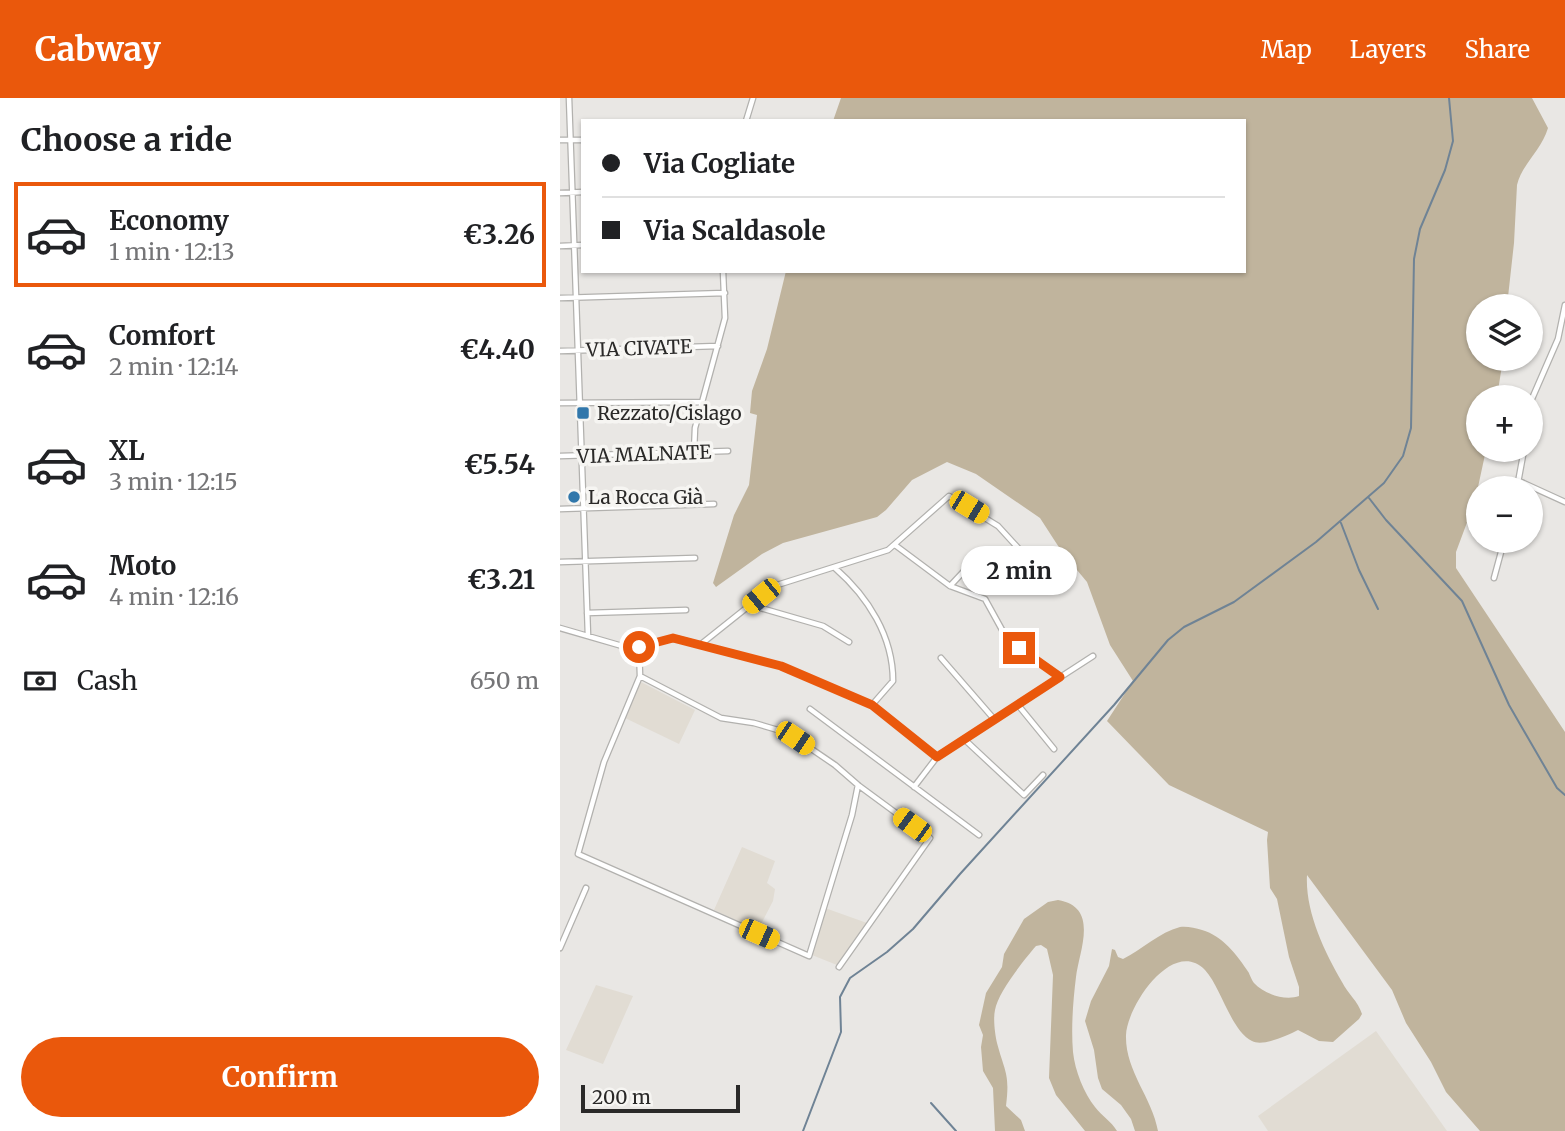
<!DOCTYPE html>
<meta charset="utf-8">
<style>
body{margin:0;font-family:Merriweather,serif;background:#f6f6f6;color:#202124;height:100vh;display:flex;flex-direction:column;font-size:26px;white-space:nowrap}
*{box-sizing:border-box;margin:0}
p{font-size:23px;color:#757577}
.icon{flex:none;width:38px;height:38px;fill:none;stroke:currentColor;stroke-width:2;stroke-linecap:round;stroke-linejoin:round}
.map{position:relative;flex:1;overflow:hidden}
.details{display:flex;flex-direction:column;background:#fff;width:560px}
.details>*{flex:none}
.banner{position:absolute;left:21px;top:21px;width:665px;height:154px;border-radius:0px;box-shadow:0 2px 5px #0004;display:grid;align-content:center;height:154px;padding:0 21px;background:#fff}
.fabs{position:absolute;left:906px;top:196px;display:grid;gap:14px}
.fabs a{display:grid;place-items:center;width:77px;height:77px;border-radius:50%;background:#fff;box-shadow:0 2px 5px #0004;font-size:35px}
.scale{position:absolute;left:21px;bottom:18px;width:159px;box-sizing:border-box;padding-left:7px;border:4px solid #2a2928;border-top:0;font-size:19px;line-height:24px;white-space:nowrap;color:#2a2928;-webkit-text-stroke:5px #f6f5f2;paint-order:stroke}
.end{position:absolute;width:32px;height:32px;margin:-16px;border:9px solid #ea580c;background:#fff;box-shadow:0 0 0 4px #fff}
.from{border-radius:50%}
.bubble{position:absolute;height:49px;border-radius:24px;background:#fff;box-shadow:0 2px 5px #0004;font-size:23px;font-weight:700;line-height:49px;text-align:center}
.car{position:absolute;width:21px;height:42px;margin:-21px -10px;border-radius:9px;box-shadow:0 0 5px 2px #0007;background:linear-gradient(#f5c518 24%,#345 0 40%,#f5c518 0 76%,#345 0 86%,#f5c518 0)}
.banner b{display:flex;align-items:center;gap:24px;height:66px;font-size:26px}
.banner b+b{border-top:2px solid #e0e0e0}
.banner i{width:18px;height:18px;background:#202124}
ul{padding:0;list-style:none}
li{display:flex;align-items:center;gap:21px;height:105px;margin:0 14px 10px;padding:0 7px;border:4px solid transparent;border-radius:0px}
li div{flex:1}
li b{display:block;font-size:26px}
li em{font-style:normal;font-weight:700}
li.current{border-color:#ea580c}
li>.icon{width:63px;height:63px;stroke-width:1.5}
h2{padding:0 21px;font-size:32px;line-height:84px}
.pay{display:flex;align-items:center;gap:18px;height:77px;padding:0 21px;font-size:26px}
.pay p{margin-inline-start:auto}
.action{display:flex;gap:14px;margin-top:auto;padding:14px 21px}
.action a{flex:1;height:80px;border-radius:42px;background:#ea580c;color:#fff;font-size:28px;font-weight:700;line-height:80px;text-align:center}
header{display:flex;align-items:center;gap:42px;box-sizing:border-box;height:98px;padding:0 35px;background:#ea580c;color:#fff}
header strong{font-size:33px}
nav{display:flex;gap:38px;margin-inline-start:auto;font-size:24px}
main{display:flex;flex:1;min-height:0}
.map>svg:first-child{display:block}
</style>
<header>
<strong>Cabway</strong>
<nav><a>Map</a><a>Layers</a><a>Share</a></nav>
</header>
<main>
<section class="details">
<h2>Choose a ride</h2>
<ul>
<li class="current"><svg class="icon" aria-label="car" viewBox="0 0 24 24"><path d="M5 17H2v-5l4-1 3-4h7l3 4 3 1v5h-3M9 17h6M6 11h13"/><circle cx="7" cy="17" r="2"/><circle cx="17" cy="17" r="2"/></svg><div><b>Economy</b><p>1 min · 12:13</p></div><em>€3.26</em></li>
<li><svg class="icon" aria-label="car" viewBox="0 0 24 24"><path d="M5 17H2v-5l4-1 3-4h7l3 4 3 1v5h-3M9 17h6M6 11h13"/><circle cx="7" cy="17" r="2"/><circle cx="17" cy="17" r="2"/></svg><div><b>Comfort</b><p>2 min · 12:14</p></div><em>€4.40</em></li>
<li><svg class="icon" aria-label="car" viewBox="0 0 24 24"><path d="M5 17H2v-5l4-1 3-4h7l3 4 3 1v5h-3M9 17h6M6 11h13"/><circle cx="7" cy="17" r="2"/><circle cx="17" cy="17" r="2"/></svg><div><b>XL</b><p>3 min · 12:15</p></div><em>€5.54</em></li>
<li><svg class="icon" aria-label="car" viewBox="0 0 24 24"><path d="M5 17H2v-5l4-1 3-4h7l3 4 3 1v5h-3M9 17h6M6 11h13"/><circle cx="7" cy="17" r="2"/><circle cx="17" cy="17" r="2"/></svg><div><b>Moto</b><p>4 min · 12:16</p></div><em>€3.21</em></li>
</ul>
<div class="pay"><svg class="icon" aria-label="cash" viewBox="0 0 24 24"><path d="M3 7h18v10H3z"/><circle cx="12" cy="12" r="2"/></svg>Cash<p>650 m</p></div>
<div class="action"><a>Confirm</a></div>
</section>
<div class="map">
<svg width="1005" height="1033" viewBox="0 0 1005 1033">
<rect width="100%" height="100%" fill="#e9e7e4"/>
<path fill="#e1dcd3" d="M81 584 135 612 119 646 65 620Z
M182 749 215 763 207 785 215 791 213 803 198 832 154 812Z
M265 810 307 825 277 867 252 857Z
M36 887 73 898 43 966 6 952Z
M816 933 887 1033H708L698 1018Z"/>
<path fill="#c0b49d" d="M281 0H972L988 30C981 53 962 66 957 87L954 145 947 208H919V261H943L937 299H919V352H926L915 403 896 454V470L1005 634V1033H920L886 994 871 964 846 925 832 892 747 777C745 813 764 853 782 884 788 896 798 903 802 916L799 921 773 944 759 943 738 932C728 937 703 949 692 943 671 933 661 889 645 872 613 839 567 908 566 937 565 973 592 999 598 1033H575L571 1021 561 1007 542 991 538 980 534 952 525 923 531 903 549 868 552 851 555 852 558 859 563 861C581 852 600 834 620 829 627 828 635 830 642 832 663 838 677 857 689 875 689 876 693 884 694 885 704 896 725 903 739 898V889L729 859 717 801 710 790 707 742 708 734 609 687 547 623 573 583 550 547 527 484 502 454 480 420 416 376 387 364 352 382 326 412 317 419 223 445 202 456 156 489 153 485 174 417 189 387 197 317 190 315 192 293 207 251 226 173H684V23H273Z
M498 802C540 809 519 853 516 879 513 903 511 930 513 954 515 973 524 995 535 1009 542 1018 551 1023 557 1033H525L496 997 489 980 493 877 487 851 481 847 476 848C464 862 438 894 435 912 433 921 435 936 437 945 445 975 450 975 446 1008L461 1022 465 1033H435L433 990 423 973 421 949 423 937 419 927 426 895 442 869 444 856 464 821 488 804Z"/>
<g fill="none" stroke-linecap="round" stroke-linejoin="round">
<path stroke="#6f8395" stroke-width="2" d="M809 400 826 422 902 503 949 607 997 690 1005 697
M781 425 799 472 818 511
M371 1005 396 1033
M243 1033 281 934 280 899 290 880 327 854 353 831 400 776 554 607 608 542 624 529 674 504 756 444 824 385 843 358 851 330 854 161 860 131 885 72 893 43 889 0"/>
<g stroke="#b2b1ae" stroke-width="7">
<path id="street" d="M9 0 28 538
M186 23 193 0
M0 42H23
M0 95 23 94
M0 148 23 147
M0 200 165 195
M0 253 158 248
M971 303 998 241 1005 207
M0 305 141 304
M134 354 135 330 165 220 163 173
M0 358 168 353
M959 383 1005 404
M957 390 964 352
M0 411 154 406
M335 447 390 488 425 501 446 539 500 579
M0 464 135 460
M275 470C308 499 333 538 333 583L312 607
M934 480 944 443
M390 488 405 472 442 466 460 452
M190 507 263 528 289 544
M27 515 126 512
M0 530 69 550C86 550 101 539 118 541L221 568 312 607 377 659
M140 547 214 488 328 452 389 398 438 428 492 487
M79 549 80 578 44 664 18 756 249 858 292 717 298 687
M381 560 434 621
M80 578 161 620 194 625 228 635 275 667 298 687 370 740 279 869
M458 607 494 651
M250 611 419 737
M404 641 464 697 483 677
M354 689 377 659 533 558
M0 850 26 790"/>
</g>
<use href="#street" stroke="#fff" stroke-width="4.5"/>
</g>
<g fill="none" stroke-linecap="round" stroke-linejoin="round">
<path stroke="#ea580c" stroke-width="9" d="M79 549 113 540 221 568 312 607 377 659 500 579 459 550"/>
</g>
<g fill="#3177ab" stroke="#f6f5f2" stroke-width="2.5">
<rect x="16" y="308" width="14" height="14" rx="3.5"/>
<circle cx="14" cy="399" r="7"/>
</g>
<g text-anchor="middle" stroke-width="7" stroke-linejoin="round" paint-order="stroke">
<g font-size="19" fill="#2a2928" stroke="#f6f5f2">
<text transform="translate(79 250) rotate(-2)" y="7">VIA CIVATE</text>
<text transform="translate(84 356) rotate(-2)" y="7">VIA MALNATE</text>
</g>
<g font-size="19" fill="#2a2928" stroke="#f6f5f2" text-anchor="start">
<text x="37" y="322">Rezzato/Cislago</text>
<text x="28" y="406">La Rocca Già</text>
</g>
</g>
</svg>
<div class="fabs">
<a><svg class="icon" aria-label="layers" viewBox="0 0 24 24"><path d="M12 4l9 5-9 5-9-5zM3 14l9 5 9-5"/></svg></a>
<a>+</a>
<a>−</a>
</div>
<div class="scale">200 m</div>
<i class="end from" style="left:79px;top:549px"></i>
<i class="end" style="left:459px;top:550px"></i>
<div class="bubble" style="left:401px;top:448px;width:116px">2 min</div>
<i class="car" style="left:409px;top:409px;rotate:121deg"></i>
<i class="car" style="left:201px;top:498px;rotate:231deg"></i>
<i class="car" style="left:235px;top:640px;rotate:124deg"></i>
<i class="car" style="left:352px;top:727px;rotate:306deg"></i>
<i class="car" style="left:199px;top:836px;rotate:114deg"></i>
<div class="banner">
<b><i class="from"></i>Via Cogliate</b>
<b><i></i>Via Scaldasole</b>
</div>
</div>
</main>
